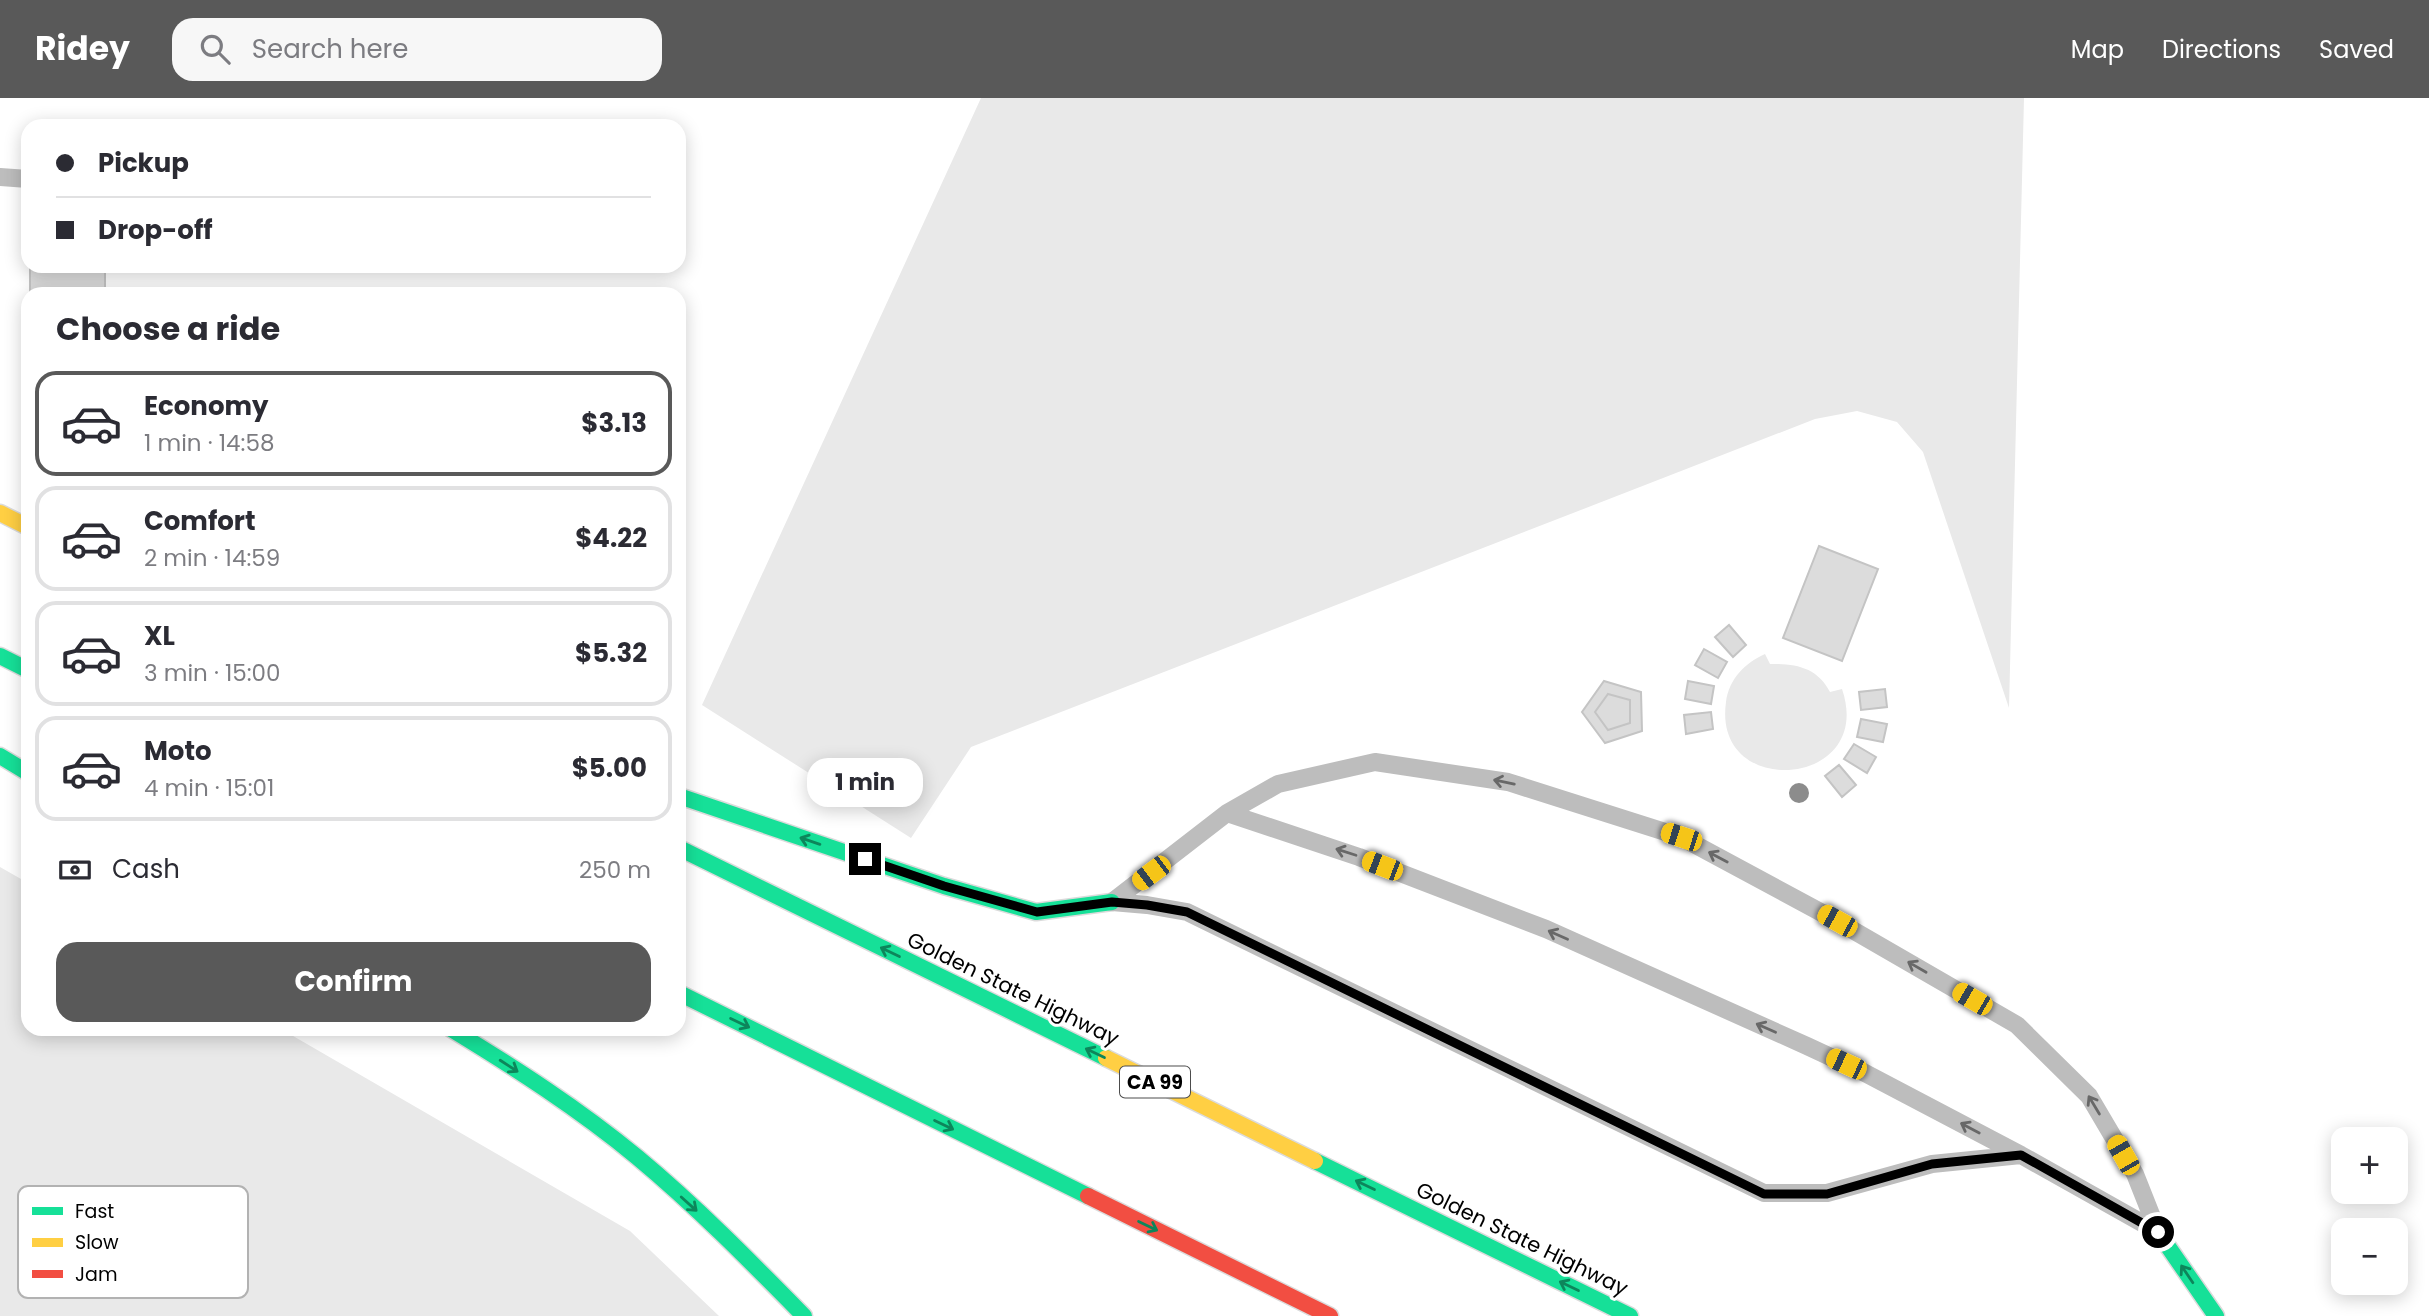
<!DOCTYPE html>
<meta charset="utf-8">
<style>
body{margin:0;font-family:Poppins,sans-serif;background:#f7f7f7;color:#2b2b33;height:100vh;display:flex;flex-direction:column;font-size:26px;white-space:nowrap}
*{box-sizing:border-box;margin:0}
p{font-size:23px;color:#7c7c81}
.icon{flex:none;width:38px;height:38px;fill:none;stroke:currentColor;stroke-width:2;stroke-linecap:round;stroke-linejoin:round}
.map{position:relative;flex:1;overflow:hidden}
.side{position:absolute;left:21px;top:189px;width:665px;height:749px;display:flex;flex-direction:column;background:#fff;border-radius:21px;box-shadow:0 4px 18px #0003}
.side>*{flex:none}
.hud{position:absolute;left:21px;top:21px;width:665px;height:154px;border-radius:21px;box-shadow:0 4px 18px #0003;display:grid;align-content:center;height:154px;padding:0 35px;background:#fff}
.buttons{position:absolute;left:2331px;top:1029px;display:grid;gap:14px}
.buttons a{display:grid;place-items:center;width:77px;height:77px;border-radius:14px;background:#fff;box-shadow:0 4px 18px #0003;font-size:35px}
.end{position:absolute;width:32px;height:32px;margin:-16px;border:9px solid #000;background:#fff;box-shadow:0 0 0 4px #fff}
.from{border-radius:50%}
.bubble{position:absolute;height:49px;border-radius:21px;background:#fff;box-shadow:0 4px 18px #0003;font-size:23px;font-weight:700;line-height:49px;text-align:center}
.car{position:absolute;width:21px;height:42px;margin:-21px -10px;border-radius:9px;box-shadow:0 0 5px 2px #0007;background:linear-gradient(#f5c518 24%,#345 0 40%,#f5c518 0 76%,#345 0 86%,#f5c518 0)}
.hud b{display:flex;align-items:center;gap:24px;height:66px;font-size:26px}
.hud b+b{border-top:2px solid #e1e1e2}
.hud i{width:18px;height:18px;background:#2b2b33}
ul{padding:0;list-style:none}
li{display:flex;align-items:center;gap:21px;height:105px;margin:0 14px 10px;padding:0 21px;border:4px solid #e1e1e2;border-radius:21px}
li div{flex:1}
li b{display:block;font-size:26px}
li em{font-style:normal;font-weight:700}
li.on{border-color:#595959}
li>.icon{width:63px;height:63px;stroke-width:1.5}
h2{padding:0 35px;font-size:32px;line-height:84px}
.pay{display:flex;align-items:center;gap:18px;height:77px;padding:0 35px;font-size:26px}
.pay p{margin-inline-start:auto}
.primary-button{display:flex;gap:14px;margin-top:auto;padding:14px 35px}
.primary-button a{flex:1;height:80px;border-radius:21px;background:#595959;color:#fff;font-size:28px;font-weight:700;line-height:80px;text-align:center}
header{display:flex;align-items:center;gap:42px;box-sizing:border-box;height:98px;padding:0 35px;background:#595959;color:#fff}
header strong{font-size:33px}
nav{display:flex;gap:38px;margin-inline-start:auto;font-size:24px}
.search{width:490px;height:63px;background:#f7f7f7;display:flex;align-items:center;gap:18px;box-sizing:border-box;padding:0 24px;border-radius:21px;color:#7c7c81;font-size:26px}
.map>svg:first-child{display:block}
</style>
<header>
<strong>Ridey</strong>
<div class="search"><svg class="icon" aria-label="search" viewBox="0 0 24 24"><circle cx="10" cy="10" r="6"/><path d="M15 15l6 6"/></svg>Search here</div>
<nav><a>Map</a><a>Directions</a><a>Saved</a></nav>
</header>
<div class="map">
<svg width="2429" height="1218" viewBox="0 0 2429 1218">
<rect width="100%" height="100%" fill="#fff"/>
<path fill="#e9e9e9" d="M981 0H2024L2009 610 1923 354 1897 324 1857 313 1815 321 971 649 911 740 702 607Z
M1765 556 1770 566C1796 565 1818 570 1830 594L1842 591C1876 690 1712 703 1726 604 1729 581 1745 565 1765 556Z
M0 769 28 785V931H281L630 1133 719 1218H0Z"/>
<path fill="#dcdcdc" stroke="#c4c4c4" stroke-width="2" fill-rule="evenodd" d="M30 168H105V196H30Z
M1819 448 1878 471 1842 563 1783 540Z
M1729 527 1746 547 1733 559 1715 539Z
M1704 551 1727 564 1718 580 1695 567Z
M1604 583 1641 594 1642 633 1605 645 1582 614ZM1608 596 1630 602V625L1608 632 1595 614Z
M1688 583 1714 588 1711 606 1685 601Z
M1885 591 1887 609 1861 612 1859 594Z
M1608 596 1630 602V625L1608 632 1595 614Z
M1711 614 1713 631 1686 636 1684 617Z
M1861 621 1887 626 1883 644 1857 639Z
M1854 646 1876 659 1867 675 1844 661Z
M1839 667 1856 687 1842 699 1825 678Z"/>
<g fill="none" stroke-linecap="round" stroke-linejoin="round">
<g stroke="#dbdbdb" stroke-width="19">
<path id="fast" d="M0 558 28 572
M0 658 28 675
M679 698 944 788 1036 814 1112 804
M679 750 1106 960
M679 895 1088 1098
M451 931C515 970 579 1011 637 1059 696 1108 750 1163 804 1218
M1315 1063 1630 1218
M2158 1134 2216 1218"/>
</g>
<g stroke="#dbdbdb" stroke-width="19">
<path id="slow" d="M0 415 28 429
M1106 960 1315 1063"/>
</g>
<g stroke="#dbdbdb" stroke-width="19">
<path id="jam" d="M1088 1098 1330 1218"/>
</g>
<path stroke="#bdbdbd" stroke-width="18" d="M0 79 28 81
M1227 715 1359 759 1546 831 1807 948 1865 975 2021 1057 2158 1134
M1112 804 1227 715 1278 686 1375 664 1508 684 1681 739 1837 823 2017 927 2089 998 2135 1076 2158 1134
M1112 804 1147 807 1187 814 1764 1095H1827L1932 1066 2021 1057"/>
<use href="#fast" stroke="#16e098" stroke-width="16"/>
<use href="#slow" stroke="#ffcf43" stroke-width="16"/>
<use href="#jam" stroke="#f24e42" stroke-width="16"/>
</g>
<circle fill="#8c8c8c" cx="1799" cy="695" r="10"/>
<defs><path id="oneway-shaft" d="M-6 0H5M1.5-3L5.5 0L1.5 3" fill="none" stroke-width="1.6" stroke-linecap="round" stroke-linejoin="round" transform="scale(1.75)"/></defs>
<g stroke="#686868">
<use href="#oneway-shaft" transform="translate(1504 684) rotate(-168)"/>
<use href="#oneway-shaft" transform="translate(1346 754) rotate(-162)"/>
<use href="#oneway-shaft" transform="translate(1718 759) rotate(-152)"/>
<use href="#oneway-shaft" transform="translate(1558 837) rotate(-156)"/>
<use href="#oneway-shaft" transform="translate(1917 869) rotate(-150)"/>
<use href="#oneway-shaft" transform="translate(1766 930) rotate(-156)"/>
<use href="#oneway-shaft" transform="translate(2094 1007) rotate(-121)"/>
<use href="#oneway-shaft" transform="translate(1970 1030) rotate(-152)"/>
</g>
<g stroke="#0d865b">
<use href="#oneway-shaft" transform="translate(810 743) rotate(-161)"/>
<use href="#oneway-shaft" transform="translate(890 854) rotate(-154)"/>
<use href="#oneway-shaft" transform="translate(740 925) rotate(26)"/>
<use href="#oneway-shaft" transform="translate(1095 955) rotate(-154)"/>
<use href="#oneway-shaft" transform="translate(509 968) rotate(33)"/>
<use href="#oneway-shaft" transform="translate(944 1027) rotate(26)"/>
<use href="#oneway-shaft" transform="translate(1365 1087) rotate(-154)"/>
<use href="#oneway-shaft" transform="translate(689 1106) rotate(42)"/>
<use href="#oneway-shaft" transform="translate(1148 1128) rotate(26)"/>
<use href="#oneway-shaft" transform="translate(2187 1176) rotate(-124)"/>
<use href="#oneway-shaft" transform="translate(1569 1188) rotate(-154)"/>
</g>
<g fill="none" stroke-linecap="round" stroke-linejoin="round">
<path stroke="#000" stroke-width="9" d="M865 761 944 788 1037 814 1112 804 1147 807 1187 814 1764 1096H1827L1932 1066 2021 1057 2158 1134"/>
</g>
<g text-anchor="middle" stroke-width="6" stroke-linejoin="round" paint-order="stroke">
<rect fill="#fff" stroke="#4c4c4c" stroke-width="2" x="1120" y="968.5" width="70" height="31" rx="5"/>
<g font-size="19" font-weight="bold" fill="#000">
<text x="1155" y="991">CA 99</text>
</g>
<g font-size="21" fill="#000" stroke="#fff">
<text transform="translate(1013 891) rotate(26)" y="7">Golden State Highway</text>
<text transform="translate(1522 1141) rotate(26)" y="7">Golden State Highway</text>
</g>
</g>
<rect x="18" y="1088" width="230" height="112" rx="10" fill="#fff" stroke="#b2b2b2" stroke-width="2"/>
<rect x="32" y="1109" width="31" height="8" fill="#16e098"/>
<rect x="32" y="1140" width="31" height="9" fill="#ffcf43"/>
<rect x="32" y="1172" width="31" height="8" fill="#f24e42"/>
<g font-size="19" fill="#000">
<text x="75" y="1120">Fast</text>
<text x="75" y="1151">Slow</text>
<text x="75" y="1183">Jam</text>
</g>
</svg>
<div class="buttons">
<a>+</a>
<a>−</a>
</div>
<i class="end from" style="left:2158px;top:1134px"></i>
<i class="end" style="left:865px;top:761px"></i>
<div class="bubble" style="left:807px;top:660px;width:116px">1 min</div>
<i class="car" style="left:1681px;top:739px;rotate:288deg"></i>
<i class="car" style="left:1382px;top:768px;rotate:291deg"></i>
<i class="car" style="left:1151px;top:775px;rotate:233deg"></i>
<i class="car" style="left:1837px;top:823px;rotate:299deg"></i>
<i class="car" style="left:1972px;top:901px;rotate:300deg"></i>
<i class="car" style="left:1846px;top:966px;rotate:295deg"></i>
<i class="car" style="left:2123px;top:1057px;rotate:330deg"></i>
<div class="hud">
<b><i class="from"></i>Pickup</b>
<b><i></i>Drop-off</b>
</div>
<section class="side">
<h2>Choose a ride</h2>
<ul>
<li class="on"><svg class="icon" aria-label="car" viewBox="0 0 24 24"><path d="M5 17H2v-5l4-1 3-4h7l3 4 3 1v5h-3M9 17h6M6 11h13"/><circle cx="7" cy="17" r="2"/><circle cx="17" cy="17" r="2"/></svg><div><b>Economy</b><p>1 min · 14:58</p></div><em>$3.13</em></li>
<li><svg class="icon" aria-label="car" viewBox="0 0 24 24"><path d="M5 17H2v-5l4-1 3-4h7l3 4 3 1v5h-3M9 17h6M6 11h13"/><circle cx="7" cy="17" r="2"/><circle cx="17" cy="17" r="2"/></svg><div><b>Comfort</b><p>2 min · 14:59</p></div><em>$4.22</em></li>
<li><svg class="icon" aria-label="car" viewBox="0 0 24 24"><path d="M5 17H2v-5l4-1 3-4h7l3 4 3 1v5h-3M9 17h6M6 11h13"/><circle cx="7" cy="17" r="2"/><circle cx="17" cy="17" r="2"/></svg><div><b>XL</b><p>3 min · 15:00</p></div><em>$5.32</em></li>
<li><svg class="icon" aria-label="car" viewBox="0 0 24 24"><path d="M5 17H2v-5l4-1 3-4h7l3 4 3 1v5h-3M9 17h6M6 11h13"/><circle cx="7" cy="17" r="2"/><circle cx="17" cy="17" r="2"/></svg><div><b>Moto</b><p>4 min · 15:01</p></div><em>$5.00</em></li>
</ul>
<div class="pay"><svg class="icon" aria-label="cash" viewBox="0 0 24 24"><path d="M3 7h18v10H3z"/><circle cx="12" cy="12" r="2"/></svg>Cash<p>250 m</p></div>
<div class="primary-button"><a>Confirm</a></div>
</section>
</div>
